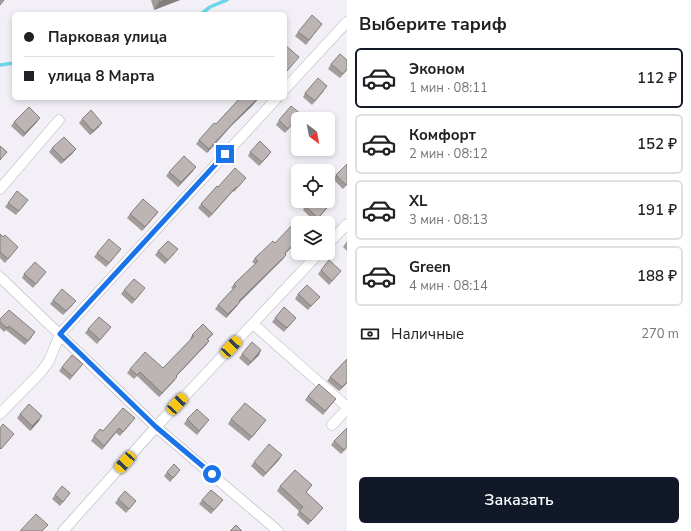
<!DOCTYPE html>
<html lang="ru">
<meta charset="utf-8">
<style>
body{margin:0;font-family:"Nunito Sans",sans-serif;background:#f2f2f2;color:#202124;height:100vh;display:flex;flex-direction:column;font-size:15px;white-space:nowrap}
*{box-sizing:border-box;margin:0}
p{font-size:13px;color:#757577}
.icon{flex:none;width:22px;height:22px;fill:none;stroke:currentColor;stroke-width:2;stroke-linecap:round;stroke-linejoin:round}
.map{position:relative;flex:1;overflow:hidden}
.panel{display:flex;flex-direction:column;background:#fff;width:344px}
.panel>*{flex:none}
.banner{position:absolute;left:12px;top:12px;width:275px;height:88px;border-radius:6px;box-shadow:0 2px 6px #0003;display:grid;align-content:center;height:88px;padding:0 12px;background:#fff}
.needle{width:26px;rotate:148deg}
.tools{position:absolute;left:291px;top:112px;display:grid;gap:8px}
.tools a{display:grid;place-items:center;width:44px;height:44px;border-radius:6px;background:#fff;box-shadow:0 2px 6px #0003;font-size:20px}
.end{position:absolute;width:18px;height:18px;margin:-9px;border:5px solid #1a73e8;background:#fff;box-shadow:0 0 0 2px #fff}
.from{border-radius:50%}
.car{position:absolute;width:12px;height:24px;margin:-12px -6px;border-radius:5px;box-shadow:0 0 3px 1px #0007;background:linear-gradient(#f5c518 24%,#345 0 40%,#f5c518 0 76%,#345 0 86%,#f5c518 0)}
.banner b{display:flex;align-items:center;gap:14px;height:38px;font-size:15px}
.banner b+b{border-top:1px solid #e0e0e0}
.banner i{width:10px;height:10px;background:#202124}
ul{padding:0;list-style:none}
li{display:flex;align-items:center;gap:12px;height:60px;margin:0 8px 6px;padding:0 4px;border:2px solid #e0e0e0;border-radius:6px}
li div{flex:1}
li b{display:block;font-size:15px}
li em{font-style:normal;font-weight:600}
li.selected{border-color:#111827}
li>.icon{width:36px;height:36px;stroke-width:1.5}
h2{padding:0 12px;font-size:18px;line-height:48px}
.pay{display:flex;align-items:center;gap:10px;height:44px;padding:0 12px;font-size:15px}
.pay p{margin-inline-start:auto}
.button{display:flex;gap:8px;margin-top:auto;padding:8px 12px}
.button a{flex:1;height:46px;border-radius:6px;background:#111827;color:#fff;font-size:16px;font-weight:600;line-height:46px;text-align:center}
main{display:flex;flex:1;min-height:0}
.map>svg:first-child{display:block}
</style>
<main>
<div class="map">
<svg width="347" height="531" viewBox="0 0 347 531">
<rect width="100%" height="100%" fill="#f2f0f6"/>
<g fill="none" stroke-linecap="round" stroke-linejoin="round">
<path stroke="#6cd6e9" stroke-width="3.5" d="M201 14 210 7 227 0
M0 65 14 63"/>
<g stroke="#b3b1b7" stroke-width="11">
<path id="minor" d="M285 89 347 22
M0 189 59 120
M328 244 347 224
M0 277 156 427 278 531
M253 324 347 407
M0 414 41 372 49 361 60 334 277 98
M332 425 347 409
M63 531 156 427 319 253"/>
</g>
<use href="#minor" stroke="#fff" stroke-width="10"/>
</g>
<path fill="#a29c9b" d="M151 0H180L154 10Z
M322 24 306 45 295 36 298 32Z
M331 64 347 70 340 78 328 69Z
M324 91 312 105 303 97 305 93Z
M240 98H259L251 107 232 125 207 153 196 144 199 140 216 124Z
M298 118 285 133 276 125 279 120Z
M82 119 99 127 90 135 79 123Z
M14 122H37L23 137 11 126Z
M52 148 73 153 61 164 49 152Z
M250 152 268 156 259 166 248 156Z
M347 164V185L343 189 333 179 336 175Z
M193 171 178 187 166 176 169 172Z
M246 178 234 192 233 191 209 218 198 208 201 204 218 187Z
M8 203 25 204 16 215 5 207Z
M305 206H329L315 222 303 210Z
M158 212 142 231 127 218 130 214Z
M0 234 18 247 5 263 0 258Z
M347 241V251L343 247Z
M121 249 106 267 94 257 97 253Z
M158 251 175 253 165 264 155 255Z
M285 254 286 255 283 259 239 302 237 306 226 318 215 309 218 305 233 289 231 288 234 284 255 264 252 262 255 258Z
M321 270 341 271 329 285 318 274Z
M46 272 33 288 22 278 24 274Z
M124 290 142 292 132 304 121 294Z
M298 294 320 297 308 310 295 299Z
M53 300 73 305 63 315 50 304Z
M275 318H296L284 332 272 322Z
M0 319 32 337 25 345 6 330 4 332 0 328Z
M111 327 97 344 85 333 88 329Z
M213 334 208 340 209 341 206 345 176 376 174 381 159 397 137 376 134 379 127 373 130 369 163 368 191 340 190 339 192 335Z
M261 350 259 355 248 366 239 358 242 354Z
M347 359V383L339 391 327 381 330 377Z
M83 364 70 380 59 371 62 367Z
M308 396 336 399 323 415 305 400Z
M20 414 39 421 30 431 17 418Z
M187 419 209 420 197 435 184 424Z
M231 419 266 420 249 441 228 424Z
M132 422 120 436 116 433 102 450 91 441 94 436 103 431Z
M334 441 347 448 341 454 331 445Z
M279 460 263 477 251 466 254 462Z
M167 472 177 474 170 482 164 476Z
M312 485 306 493 323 508 308 525 297 515 299 511 277 491 280 486Z
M70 493 60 506 52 499 55 495Z
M118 499 133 505 126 513 115 503Z
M202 500H223L211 514 199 504Z"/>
<path fill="#847f7e" d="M165 0H180L154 10 159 2Z
M258 98H259L251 107 232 125 207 153 209 149 235 121Z
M40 118 37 122 23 137 25 133Z
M102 123 99 127 90 135 93 131Z
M76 149 73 153 61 164 64 160Z
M271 152 268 156 259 166 262 162Z
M196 167 193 171 178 187 181 182Z
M236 187 233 191 209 218 212 214Z
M332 202 329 206 315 222 318 218Z
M158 212 155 216 142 231 145 227Z
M298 240V241L282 257 285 253Z
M121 249 118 253 106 267 109 263Z
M286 255 283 259 236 306 239 301Z
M240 302 237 306 226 318 228 314Z
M209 341 206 345 173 380 176 376Z
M261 350 259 355 248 366 251 362Z
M177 377 174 381 159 397 162 393Z
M347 382V383L339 391 342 387Z
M42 416 39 421 30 431 32 426Z
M282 455 279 460 263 477 266 473Z"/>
<path fill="#bcb5b4" stroke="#847f7e" d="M0 0H4L0 5Z
M159 0H165L159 2Z
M312 15 322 24 309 40 298 32Z
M285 45 299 57 287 71 285 69Z
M340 54 347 60V69L343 74 331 64Z
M318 78 327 86 315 101 305 93Z
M240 98H258L235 121 209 149 199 140 214 123 216 124Z
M291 106 301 114 288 129 279 120Z
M29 107 40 118 25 133 14 122Z
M91 110 102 123 93 131 82 119Z
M64 137 76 149 64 160 52 148Z
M260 141 271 152 262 162 250 152Z
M0 146 7 152 0 160Z
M184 156 196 167 181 182 169 172Z
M347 164V184L346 185 336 175Z
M235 168 246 178 237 188 236 187 212 214 201 204 217 186 218 187Z
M17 191 28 200 19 211 8 203Z
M328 198 332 202 318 218 305 206 310 201H328Z
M143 199 158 212 145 227 130 214Z
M297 220 299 223H298V240L285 253 286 255 239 301 240 302 228 314 218 305 236 286 234 284 258 261 255 258 273 241 275 243Z
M0 234 3 237 5 235 18 247 8 259 0 252Z
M109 239 121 249 109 263 97 253Z
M168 241 178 249 168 260 158 251Z
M329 260 341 271 332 281 321 270Z
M35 262 46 272 36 284 24 274Z
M134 279 145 288 135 300 124 290Z
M307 285 320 297 311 306 298 294Z
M62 289 76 301 66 311 53 300Z
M284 307 296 318 287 328 275 318Z
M9 310 35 332 28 341 9 326 7 328 0 322V319Z
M99 317 111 327 100 340 88 329Z
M203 324 213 334 207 339 209 341 176 376 177 377 162 393 140 372 137 375 130 369 145 352 163 368 194 336 192 335Z
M252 342 261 350 251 362 242 354Z
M72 355 83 364 72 376 62 367Z
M347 359V382L342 387 330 377Z
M319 384 336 399 325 411 308 396Z
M245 403 266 420 252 437 231 419Z
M29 404 42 416 32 426 20 414Z
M123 408 135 418 123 432 119 428 104 446 94 436 100 429 103 431Z
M197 409 209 420 199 431 187 419Z
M3 424 14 434 1 449 0 448V428Z
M347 428V446L344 450 334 441Z
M269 444 282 455 266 473 254 462Z
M174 464 180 470 173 478 167 472Z
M295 470 312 485 306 492 323 508 311 521 299 511 303 507 280 486Z
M62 486 70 493 63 502 55 495Z
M211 490 223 500 214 510 202 500Z
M125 491 136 501 129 509 118 499Z
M36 514 48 525 42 531H20Z
M236 525 242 531H230Z"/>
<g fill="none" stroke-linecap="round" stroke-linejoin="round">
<path stroke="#1a73e8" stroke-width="5" d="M212 474 156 427 60 334 225 154"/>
</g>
</svg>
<div class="tools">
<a><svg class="needle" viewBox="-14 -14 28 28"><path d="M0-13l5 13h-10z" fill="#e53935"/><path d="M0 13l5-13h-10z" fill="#757577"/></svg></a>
<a><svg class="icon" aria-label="locate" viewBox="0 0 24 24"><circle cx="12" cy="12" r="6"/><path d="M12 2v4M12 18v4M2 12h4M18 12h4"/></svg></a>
<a><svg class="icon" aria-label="layers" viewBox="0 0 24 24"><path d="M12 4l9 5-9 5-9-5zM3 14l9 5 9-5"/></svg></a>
</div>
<i class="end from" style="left:212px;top:474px"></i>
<i class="end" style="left:225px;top:154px"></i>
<i class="car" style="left:231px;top:347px;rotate:43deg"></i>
<i class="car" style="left:177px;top:404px;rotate:43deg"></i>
<i class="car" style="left:125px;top:462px;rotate:222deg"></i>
<div class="banner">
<b><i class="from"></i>Парковая улица</b>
<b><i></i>улица 8 Марта</b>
</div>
</div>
<section class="panel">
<h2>Выберите тариф</h2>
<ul>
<li class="selected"><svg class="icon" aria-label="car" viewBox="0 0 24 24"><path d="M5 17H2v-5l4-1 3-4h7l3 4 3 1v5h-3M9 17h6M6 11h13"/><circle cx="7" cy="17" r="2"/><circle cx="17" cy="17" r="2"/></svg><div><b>Эконом</b><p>1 мин · 08:11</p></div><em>112 ₽</em></li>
<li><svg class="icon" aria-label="car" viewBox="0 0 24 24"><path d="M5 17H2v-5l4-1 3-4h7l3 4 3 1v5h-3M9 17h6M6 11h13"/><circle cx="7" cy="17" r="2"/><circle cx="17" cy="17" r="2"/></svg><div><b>Комфорт</b><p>2 мин · 08:12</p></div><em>152 ₽</em></li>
<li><svg class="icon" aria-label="car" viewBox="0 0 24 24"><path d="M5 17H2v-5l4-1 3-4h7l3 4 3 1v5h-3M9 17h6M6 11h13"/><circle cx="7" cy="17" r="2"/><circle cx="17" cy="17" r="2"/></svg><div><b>XL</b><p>3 мин · 08:13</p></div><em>191 ₽</em></li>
<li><svg class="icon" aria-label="car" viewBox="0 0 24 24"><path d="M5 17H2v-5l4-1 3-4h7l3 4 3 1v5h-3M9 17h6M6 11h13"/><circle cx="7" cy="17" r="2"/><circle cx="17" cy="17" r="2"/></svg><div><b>Green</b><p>4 мин · 08:14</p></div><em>188 ₽</em></li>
</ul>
<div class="pay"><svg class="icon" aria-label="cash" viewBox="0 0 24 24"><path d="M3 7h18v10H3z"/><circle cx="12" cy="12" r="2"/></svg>Наличные<p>270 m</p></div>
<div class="button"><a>Заказать</a></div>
</section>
</main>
